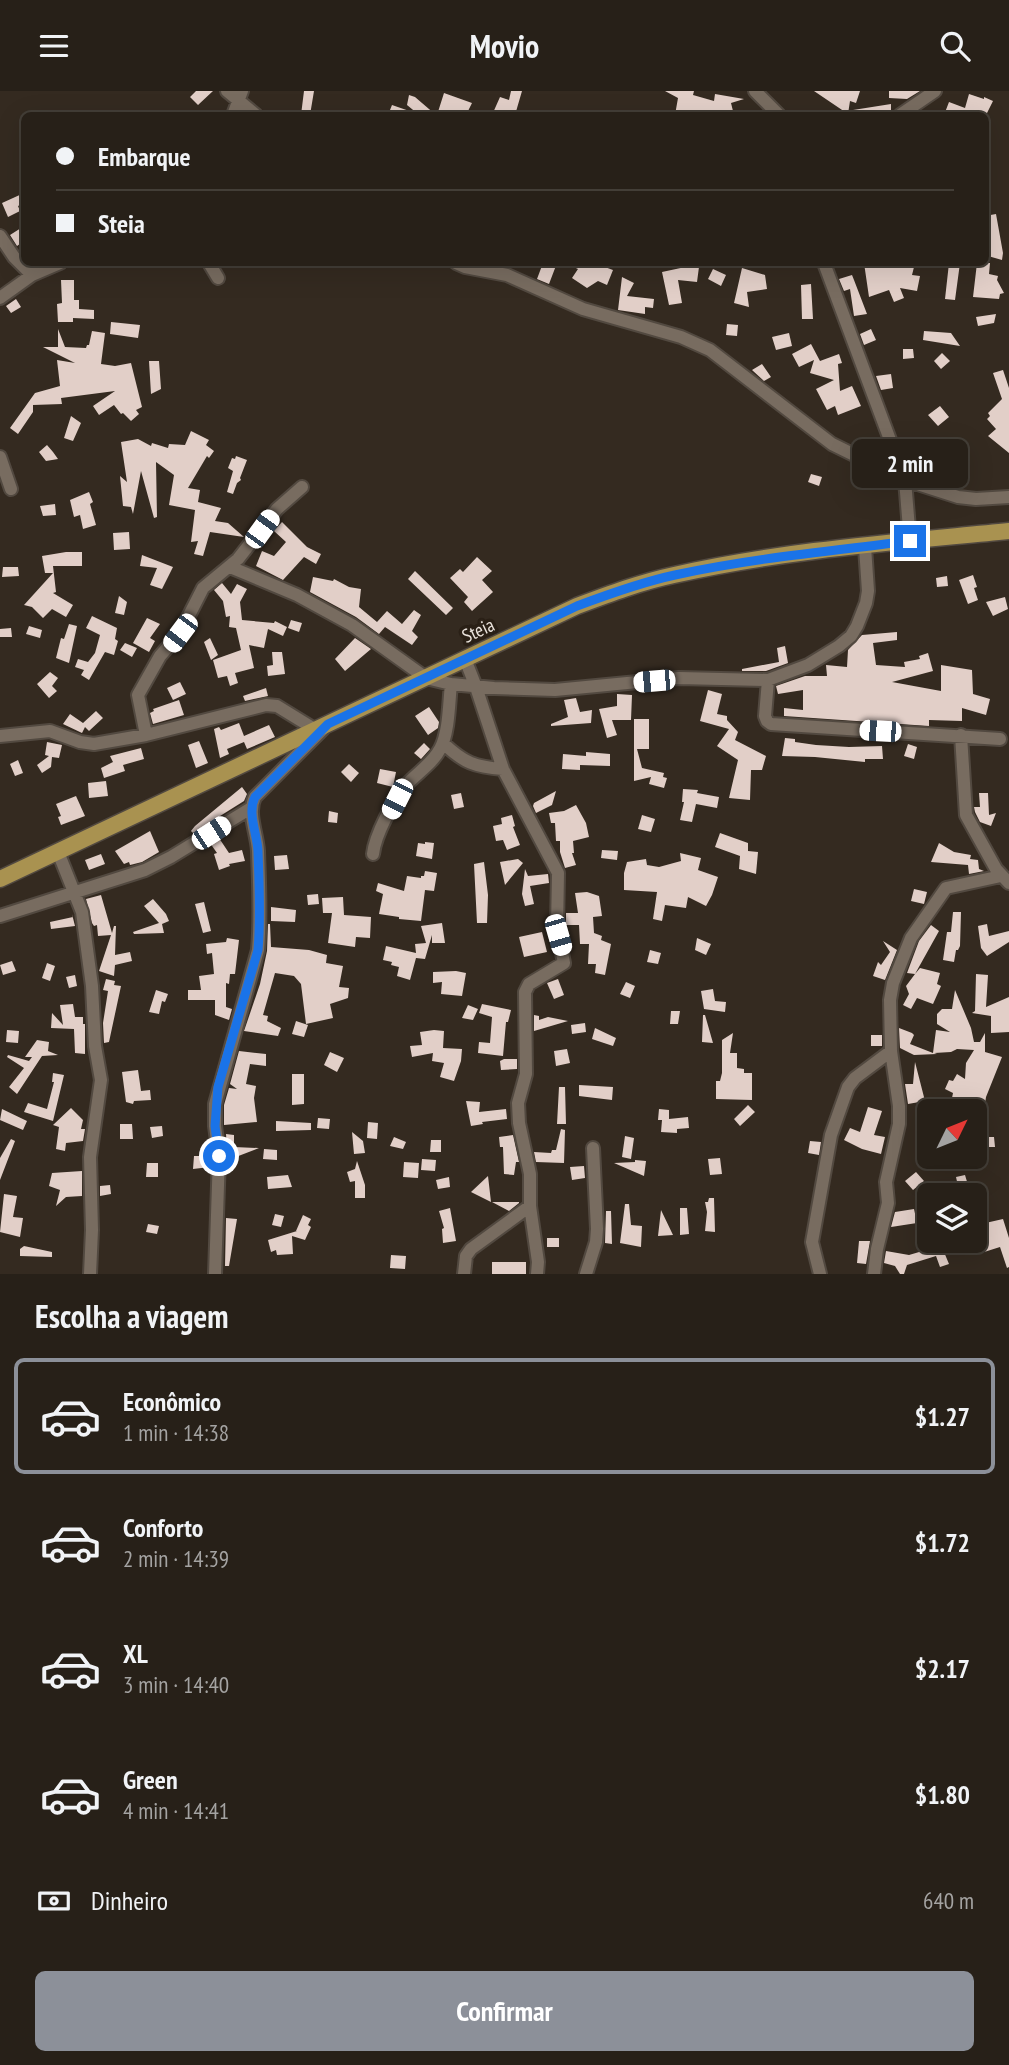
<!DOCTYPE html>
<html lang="pt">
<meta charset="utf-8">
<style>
body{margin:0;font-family:"PT Sans Narrow",sans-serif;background:#2f2821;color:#f1f3f6;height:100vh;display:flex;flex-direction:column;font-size:26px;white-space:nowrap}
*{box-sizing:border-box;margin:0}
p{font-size:23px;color:#a4a3a2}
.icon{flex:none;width:38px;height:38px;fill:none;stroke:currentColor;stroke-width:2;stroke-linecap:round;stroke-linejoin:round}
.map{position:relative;height:1183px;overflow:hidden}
.sheet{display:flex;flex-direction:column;background:#272018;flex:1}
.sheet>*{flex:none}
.hud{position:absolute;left:21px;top:21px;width:968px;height:154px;border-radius:10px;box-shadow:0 7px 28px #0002,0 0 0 2px #433e37;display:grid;align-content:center;height:154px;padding:0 35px;background:#272018}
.needle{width:46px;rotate:47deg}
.tools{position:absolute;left:917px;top:1008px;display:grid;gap:14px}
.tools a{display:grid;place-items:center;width:70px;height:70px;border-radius:10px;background:#272018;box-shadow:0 7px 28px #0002,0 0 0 2px #433e37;font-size:35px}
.end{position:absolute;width:32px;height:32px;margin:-16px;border:9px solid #1a73e8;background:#fff;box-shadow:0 0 0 4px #fff}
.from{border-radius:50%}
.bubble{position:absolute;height:49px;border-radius:10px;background:#272018;box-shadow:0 7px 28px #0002,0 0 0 2px #433e37;font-size:23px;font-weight:700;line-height:49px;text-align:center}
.car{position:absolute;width:21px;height:42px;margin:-21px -10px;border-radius:9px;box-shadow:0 0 5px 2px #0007;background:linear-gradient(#fff 24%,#345 0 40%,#fff 0 76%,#345 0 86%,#fff 0)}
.hud b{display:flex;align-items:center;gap:24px;height:66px;font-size:26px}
.hud b+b{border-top:2px solid #433e37}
.hud i{width:18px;height:18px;background:#f1f3f6}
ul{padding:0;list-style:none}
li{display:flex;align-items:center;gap:21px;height:116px;margin:0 14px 10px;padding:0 21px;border:4px solid transparent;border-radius:10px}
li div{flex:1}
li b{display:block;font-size:26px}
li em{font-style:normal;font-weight:700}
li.current{border-color:#8c9099}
li>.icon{width:63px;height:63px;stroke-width:1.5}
h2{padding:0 35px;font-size:32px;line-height:84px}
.pay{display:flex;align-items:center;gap:18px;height:77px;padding:0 35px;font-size:26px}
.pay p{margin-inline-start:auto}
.primary-button{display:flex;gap:14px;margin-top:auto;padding:14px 35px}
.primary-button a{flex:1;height:80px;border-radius:10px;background:#8c9099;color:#fff;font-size:28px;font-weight:700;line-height:80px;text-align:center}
header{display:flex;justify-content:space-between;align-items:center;height:91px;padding:0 35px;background:#272018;font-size:32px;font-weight:700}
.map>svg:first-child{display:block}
</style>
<header><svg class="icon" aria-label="menu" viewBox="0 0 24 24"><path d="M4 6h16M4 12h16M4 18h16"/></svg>Movio<svg class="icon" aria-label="search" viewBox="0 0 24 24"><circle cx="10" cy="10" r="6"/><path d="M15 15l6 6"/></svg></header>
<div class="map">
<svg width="1009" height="1183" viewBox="0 0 1009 1183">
<rect width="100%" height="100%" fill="#342a20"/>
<path fill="#e2cfc8" d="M196 0H213L198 14 190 6Z
M304 0H314L310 24H301Z
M511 0H522L515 24H492L500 6 509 9Z
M665 0H694L693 4 714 10 715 3 744 8 731 12 734 24H675L678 7Z
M814 0H860L856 12 850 10 848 23Z
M889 0H920L907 8 889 7Z
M444 2 472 12 466 24H437Z
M969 3 984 8V6L993 10 986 24H944L949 11 965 17Z
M409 4 415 6 436 24H388L392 14 418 23 407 14Z
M891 13V23L853 24V19Z
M24 102V112L18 115 20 120 8 126 2 112Z
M996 123 1003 162 1002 169 988 165 985 146H989L985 125Z
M21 137 24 143V150L17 155 10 144Z
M543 172H557L549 193 537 188Z
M565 172H594L613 179 607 194 598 190 587 197 572 187 578 178Z
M864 172H915L912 184 920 185 917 200 900 197 904 207 894 211 889 199 869 206Z
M949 172H960L955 209 945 208Z
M977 172H990L989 183 998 185 997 189 1004 202 1000 203 999 208 973 206Z
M690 175 699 176 697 191 678 189 682 212 669 214 662 181Z
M742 177 765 184 767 198 747 201 749 216 734 212Z
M713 178 726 184 721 195 708 188Z
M852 184 854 189 867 223 854 225 850 198 844 200 839 188Z
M622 186 634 192 627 205 654 208 653 217 645 216V223L618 219Z
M61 189H74V209H79V218L94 219V228L73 227V231H58L57 213 62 212Z
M811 193 813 228H802L801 194Z
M16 208 21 216 11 222 6 215Z
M996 223 994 232 978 235 976 226Z
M111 231 140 234 138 247 110 243Z
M727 233 738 234 737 245 726 244Z
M58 238 65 256 86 257 87 254H89L92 240 105 242 101 273 115 275 131 272 142 316 136 319 139 323 131 330 123 322 121 323 114 314 99 324 93 315 115 300 61 307 62 313 33 314V321L18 343 10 337 35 302 60 295 57 269 75 272 43 256H58Z
M871 238 876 249 864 254 860 243Z
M924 240 951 242 960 255 923 249Z
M789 242 792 255 776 259 772 246Z
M811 253 820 270 839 263 842 272 838 273 840 300 852 295 861 315 838 324 835 315 827 319 816 298 834 289 810 282 814 269 799 276 792 263Z
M903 258H913L914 267 903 268Z
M942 262 950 270 941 278 934 270Z
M149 270H159L161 298 151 303Z
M762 273 771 286 764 290 752 279Z
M1003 279 1009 297V362L988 345 996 338 987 328 990 325 988 322 1002 308 993 282Z
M891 283 893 297 881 299 876 285Z
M940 315 949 326 938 335 928 324Z
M71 325 81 332 73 350 64 347Z
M191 340 209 349 206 354 214 360 209 367 207 365 188 397 200 399 198 411 221 417 215 430 228 432 244 446 210 441 203 465 194 463 198 450 191 451 195 419 169 414 174 384 156 371 157 426 154 427 141 380 133 423 131 416 123 415 120 385 127 391 121 351 138 348 151 355 152 352 168 357 169 353 185 354Z
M47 354 53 361 58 368 46 370 39 361Z
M236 365 247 369 240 387 241 389 237 392 233 403 227 401 233 380 228 377 232 367 235 368Z
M811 383 822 386 819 395 808 391Z
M89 401 93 411 90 413 96 434 83 438 80 424 74 426 70 409Z
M55 413 56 424 43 425 40 415Z
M282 431 307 456 321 463 316 473 304 466 283 489 256 475 262 460 274 465 286 451 274 440Z
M129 441 130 458 114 459 113 442Z
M66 461H82V475H53L56 501 53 502 73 514 66 526 52 518 43 527 32 516 24 514 53 482H45L42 465Z
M142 464 173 476 162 498 150 494 157 477 140 475Z
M477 466 492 480 482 489 493 501 472 520 464 511 468 506 450 487 460 478 463 481Z
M3 476H18L19 485 2 486Z
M415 480 453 517 446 524 408 488Z
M973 484 977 496 974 497 978 509 968 513 959 489Z
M947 485 948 495 937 496 936 487Z
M313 486 333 490 334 488 349 496 361 498 359 516 377 531 387 520 402 533 414 519 421 524 412 540 418 546 412 554 385 536 379 543 356 526 310 501Z
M222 492 231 503 237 493 247 498 240 511 242 529 274 532 275 530 287 536 283 545 268 538 264 557 249 554 254 577 235 582 238 592 230 595 227 585 218 587 213 569 241 559 236 537 229 536 230 525 226 526 223 510 214 499Z
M119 505 127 511 124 524 115 522Z
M1005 506 1008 518 993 525 986 511Z
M92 525 117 537 115 548 118 550 114 564 105 561 89 589 81 584 84 579 75 576 78 568 88 571 95 562 100 544 86 537Z
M147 527 160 533 150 547 155 550 149 561 133 552Z
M291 529 302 532 299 541 288 537Z
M69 533 77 535 69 572 56 567 61 547 64 548Z
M29 535 42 539 40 547 26 543Z
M11 537 12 546H0V538Z
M897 541V549L873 552 876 574 905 576 904 571 920 568 919 565 928 562 933 580 892 591 941 600V574L972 579 973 603 990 608 986 624 962 617V630L929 629V635L784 625V617L803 619V599L778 603 776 595 805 585H827L826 574 847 576 848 559 862 544Z
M210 547 218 564 211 569 204 551Z
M355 547 371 558 345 580 335 568Z
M125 552 137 557 132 566 120 559Z
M785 555 788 572 766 580H742V578L779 571 777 557Z
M272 561H282L285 583 268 585 267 575 273 574Z
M50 581 58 587 52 595 57 600 49 607 37 593Z
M180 591 186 603 173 609 167 597Z
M266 597 268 605 245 610 243 605Z
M708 599 722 603 717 623 727 625V629L738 641 735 649 766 665 762 679H751L750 709 729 707 738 669 717 655 729 638 700 630Z
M617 603 632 604 631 629H612L617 644 607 647 599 618 617 615Z
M576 607 580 621 592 619 591 632 551 635V633L568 626 564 609Z
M179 609 184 624 153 633 150 622 154 620 153 618Z
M429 616 439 631 438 637 428 644 415 625Z
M96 620 103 627 89 640 85 636 82 642 63 633 70 623 83 632Z
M634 628H649V658H637L642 677 664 682 663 686 667 687 664 697 649 693 651 686 634 690Z
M239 632 244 645 269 634 275 646 247 658 244 651 227 658 229 663 220 667 214 638 219 636 221 639Z
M785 647 795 648V651L816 654 849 656 882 655 883 668H865V671L815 666 782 665Z
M199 650 208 672 196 677 188 654Z
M47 651 62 654 59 667 52 666 51 676 42 682 37 674 49 665 45 664Z
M424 652 430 658 421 668 414 662Z
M908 653 917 656 914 668 904 665Z
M141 657 144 668 123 674 125 680 104 687 101 677 113 671 110 665Z
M586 661 610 663V675L580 674V679L562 678 563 663 586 665Z
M18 669 23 682 15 685 10 673Z
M349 673 359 682 351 691 341 681Z
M380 678 396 681 393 696 377 692Z
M106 690 108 705 89 707 88 692Z
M242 696 247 703 244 710 193 742 191 740 195 735Z
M683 698 698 699 697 702 719 706 717 717 696 713 692 731 680 729 684 711H682Z
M556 700 552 714 536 722 533 715 534 712Z
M461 702 464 716 454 718 451 704Z
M979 702H988L989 724 996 722 991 735 980 731 975 721 974 716H980Z
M76 705 85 725 61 734 58 726 61 725 56 713Z
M576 714 586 732 589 746 573 750 574 762H572L576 774 565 777 560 761V750H556L555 732H551L549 722 564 720Z
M329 720 338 722 337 732 328 731Z
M512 724 515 735 513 736 520 754 507 759 503 749 496 750 493 735 502 733 501 727Z
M642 724 655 728 651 741 638 738Z
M150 740 159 761 142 771 130 774 129 771 124 773 115 760Z
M720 742 748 752V760L758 761 756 783 739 778 740 765 715 756Z
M219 747 229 762 242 759 245 770 229 773 230 775 219 779 214 763 217 762 210 752Z
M425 751 434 752 432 768 416 765 418 752 425 753Z
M939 752 954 761 971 764 970 768 978 769 979 778 984 780 969 783 968 774 931 771Z
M602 759 618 760 617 769 601 767Z
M680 762 701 767 698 779 718 786 712 804 706 815 688 806 686 817 665 814 662 830 653 828 657 801 624 799V782L627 771 646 768 647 774 659 776 681 770Z
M101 763 105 773 89 779 85 769Z
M287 764 289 778 275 779 274 765Z
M518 768 523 772 505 794 500 771Z
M484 771 488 804 487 832H477L474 773Z
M525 778 528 785 548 783 549 792 530 795 534 813 525 815 522 803Z
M425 780 437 782 434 800 425 799 421 830 399 828V826L379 823 383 803 376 800 378 792 404 800 407 785 421 787V785H424Z
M914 798 927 801 924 813 911 810Z
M587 801 599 805 602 825 593 826 594 842 602 845 601 849 611 853 605 884 595 882 596 873H588L589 853H580L579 834H566V822H578L575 802Z
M318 803 319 813 308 814 307 804Z
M101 804 112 842 114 835H116L115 864 130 861 132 870 115 874 114 885 99 880 111 844 98 845 97 834 94 835 92 832 86 808Z
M343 806 344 824 371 826 370 847 356 846 355 856 328 852 332 822H323L322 807Z
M153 808 166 823 169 830 162 833 164 842 134 843 133 841 159 832 144 815Z
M204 811 211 840 203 842 195 813Z
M271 816 296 819 295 831 271 830Z
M953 821H961L960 855 958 859H956L954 871 943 869 947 841H951Z
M72 823 75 835 51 838 50 831 73 826Z
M442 832 445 852H432V844L425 868 416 867 410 889 397 885 399 876 391 874 392 871 383 869 386 855 416 862 415 853 426 852 421 835Z
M268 833H270L271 856 309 859 327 864 326 872 343 875 339 896 349 897 348 907 330 913 333 927 306 933 301 893 294 885 275 882 263 924 268 925 267 930 281 937 278 945 244 940 260 893 267 860Z
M987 833 989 845 1009 840V851L987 865 981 857 978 835Z
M931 834 939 840 915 883 920 877 940 882 937 893 941 895 933 913 917 907 911 918 903 914 909 903 906 895 915 883 907 882 919 850Z
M542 841 547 861 524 866 519 846Z
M227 847 239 849 235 883H230L229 893 226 892V916L232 918 229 929 215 924V909H188V899H201L199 885 214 883 212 862 207 863 206 853 226 851Z
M697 847 711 853 706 864 695 859Z
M883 850 897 859 885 889 873 885 878 871 881 874 890 861Z
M650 859 661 862 658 873 647 871Z
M12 870 16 880 3 884 0 874Z
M47 872 55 875 50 890 42 887Z
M456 880 466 882 462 905 441 903 442 891 433 892V881Z
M976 883 988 884 986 916 1009 906V941L991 942V925L972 922 975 920Z
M75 884 77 895 69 897 66 886Z
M106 888 115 890 114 894 121 895 109 951 104 952 103 932 108 900 103 899Z
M558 888 564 904 554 908 547 892Z
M626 891 635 895 630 907 620 903Z
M713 898 715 910 726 911 725 921 704 918 701 900Z
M156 899 168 903 165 911 162 910 159 923 149 921Z
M955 899 971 937 974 951H980L985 942V961L1002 966 986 1006 984 1020H961L950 1017 953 1002 945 998 949 989 953 990 957 983 965 988 966 972 974 959 957 958 951 961 934 962 937 963 914 964 900 957 899 937 912 942 914 944 910 953 933 962 936 939 950 941 937 933V923L942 918H952Z
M73 913 75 926H83V933H85V963L75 962 74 938 51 937 52 922 63 934 60 914Z
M482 913 511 919 508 931H506L503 965 478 962 479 951 490 952 492 926 479 922Z
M468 914 478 918 473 929 462 927Z
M671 920H680L678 933H670Z
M534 924 539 925V929L548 926 568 930 534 940Z
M703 924H705L713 952 702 951Z
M296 930 308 934 304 946 292 943Z
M585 932 586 941 572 943 571 934Z
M595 937 616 947 613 955 592 948Z
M7 939 19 940 18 952 6 951Z
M434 939 444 940 443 957 462 958 461 970 454 990 440 986 444 972 432 970 433 962 412 966 410 955 422 954 420 941Z
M733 942 730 962H737V977L744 978V982H752V1009L716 1008V990H720L722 982V949Z
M871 944H882V955H871Z
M37 949 49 951 48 960 58 964 42 965 17 1003 9 996 24 977 7 966 8 964 29 970 32 966H25Z
M567 958 570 972 556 975 554 960Z
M239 960 266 963V975L250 973 246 993 256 995 254 1007 257 1031 224 1034V1014L229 997 237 998 230 993Z
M330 961 344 967 337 981 324 974Z
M504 968H517V978L501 979 500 970Z
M915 971 925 1010 908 1013 905 993H913Z
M138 979 141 1000 150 999 151 1009 134 1010 133 1013 126 1011 122 981Z
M53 982 64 984 53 1030 24 1021 28 1012 47 1018 54 991H52Z
M292 983H304V1013L292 1014Z
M579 994 613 996 612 1009 579 1005Z
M559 996H565L566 1033H557Z
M466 1010 480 1011 479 1021 506 1018 507 1028 482 1031 483 1033 471 1035Z
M748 1014 755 1021 740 1035 734 1028Z
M868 1016 882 1020 874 1044 885 1046 881 1063 862 1058 844 1049 850 1037 860 1041Z
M71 1017 83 1029 81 1038H85L83 1050 66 1052 65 1060 56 1058 59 1036 53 1034Z
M2 1018 27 1030 23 1039 0 1029Z
M659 1018 669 1019V1028L688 1026 689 1037 677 1038V1042L661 1041 662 1029H658Z
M318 1027 330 1028 329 1038 317 1037Z
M276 1030 311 1032V1039L276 1040Z
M368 1031 378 1032 377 1048 367 1047Z
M120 1033H132L133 1048H120Z
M162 1035 163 1045 152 1047 150 1036Z
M561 1038 565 1039 564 1072 536 1071 534 1061 551 1062 552 1059H556Z
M352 1041 363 1050 365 1062 354 1063Z
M226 1043 234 1044V1056L259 1057 228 1069Z
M513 1044 519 1071H516L514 1084 504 1083 503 1056H500L499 1046Z
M625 1045 634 1047 631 1068 622 1066Z
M394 1046 406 1051 403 1058 390 1055Z
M983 1046H994L995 1056H983Z
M11 1048 15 1050 0 1089V1067Z
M431 1049H441V1061H430Z
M810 1050 821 1051 819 1064 808 1062Z
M264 1058 277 1059V1069L263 1068Z
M194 1065H210V1076L193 1078Z
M720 1067 722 1083 710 1084 708 1068Z
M422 1068 436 1069 435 1080 421 1079Z
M635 1069 646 1070 644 1085 614 1072 635 1071Z
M357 1070 365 1094V1107H355V1090L350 1091 347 1081 355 1078Z
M404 1071 419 1072 418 1087 403 1086Z
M147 1072H158V1086H146Z
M584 1075 585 1087 572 1089 570 1076Z
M82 1080V1105L66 1106 56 1115 60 1099 49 1095 52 1082Z
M916 1081 924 1090 913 1099 905 1090Z
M288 1084 292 1096 268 1098 267 1086Z
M965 1084 971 1104H960L956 1086Z
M488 1085 491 1111 471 1101Z
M449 1086 450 1096 438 1098 436 1089Z
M110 1094 111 1103 100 1105V1095Z
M4 1103 17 1105 13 1126 23 1127 20 1146 0 1141Z
M709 1107H714L715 1141 705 1140 707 1121 705 1111H708Z
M492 1111H519V1112L509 1120Z
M625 1113H629L631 1134 642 1135 641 1156 620 1152Z
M450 1117 456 1150 443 1152 442 1138 444 1137 439 1120Z
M680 1117H687L689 1143 680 1144Z
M914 1118 917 1132 891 1136 895 1121Z
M661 1119 673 1144 658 1145Z
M606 1120H611L612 1153 605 1152Z
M275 1123 284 1125 281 1136 272 1134Z
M303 1124 311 1128 308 1134 311 1136 305 1149 292 1145 293 1163 277 1164 276 1159 271 1161 268 1149 297 1140H296Z
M226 1127 237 1128 229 1175H225Z
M1003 1128 1009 1147V1176L1007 1177 1000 1156 981 1162 979 1156 965 1160 944 1161 949 1173 940 1176 936 1165 907 1174 904 1183H900L895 1175 884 1172 886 1160 909 1164 926 1159 925 1150H938V1152L975 1150V1142H983L981 1133Z
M148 1133 159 1135 157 1143 146 1141Z
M547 1147H559V1156H547Z
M859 1150H870L866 1173 857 1172Z
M24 1155 52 1161V1166L20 1165V1158Z
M391 1164 406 1165 405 1178 390 1177Z
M492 1171H526V1183H492Z"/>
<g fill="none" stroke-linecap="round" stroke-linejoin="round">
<g stroke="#524940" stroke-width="16">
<path id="minor" d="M227 0 256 24
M755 0 779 24
M233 24 242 0
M900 24 935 0
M0 145 14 166 32 184
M209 172 218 187
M456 172 465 176 507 184 583 218 681 246 710 259 832 353 905 389 958 406 976 408 1009 406
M824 172 905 389 910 450
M0 207 32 184 60 172
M0 366 11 398
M230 476 297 504 352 534 426 587 451 593 494 597 555 599 679 587 768 589 808 574 839 555 851 545 857 535 866 512 868 500 865 456
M465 568 476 596 503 678 558 782 557 837 564 872 529 893 525 901 526 983 518 1012 519 1032 530 1083V1115L538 1171 537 1183
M768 589 765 625 767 630 771 633 1000 648
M146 644 138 604 160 565 180 542 203 497 238 468 277 418 302 396
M961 644 966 724 996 778 1009 792
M0 645 50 640 80 651 94 653 146 644 266 614 277 615 316 639
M443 652C464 672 475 676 503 678
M58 761 82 821 92 895 95 955 101 989 90 1066 92 1139 90 1183
M373 763C375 744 394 708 406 694 417 682 433 672 440 658 449 643 449 610 451 593
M0 825 145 779 171 766 251 717
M215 1183 219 1065 215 1035V1013L258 859C261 827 259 793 258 760 257 742 247 722 255 706L323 638
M464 1183 466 1165 471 1158 530 1115
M586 1183 596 1151 597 1138 593 1057
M820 1183 812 1151 831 1044 848 996 855 987 891 960
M874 1183 877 1158 888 1112 886 1091 899 1033V1015L891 960 890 909 893 892 911 847 946 797 1001 785"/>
</g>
<g stroke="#524940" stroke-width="19">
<path id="major" d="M0 788 577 515C609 503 641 491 674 484 784 459 898 451 1009 440"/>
</g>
<use href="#minor" stroke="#786c60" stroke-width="12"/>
<use href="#major" stroke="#a99250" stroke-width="16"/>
</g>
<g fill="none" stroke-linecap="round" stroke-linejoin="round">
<path stroke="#1a73e8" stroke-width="9" d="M219 1065 215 1035 218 996 258 859C261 826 259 792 258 760 257 742 247 722 255 706L328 633 577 515C609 503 642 491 675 484 753 467 832 460 910 450"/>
</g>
<g text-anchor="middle" stroke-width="7" stroke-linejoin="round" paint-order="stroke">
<g font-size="19" fill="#ebe4dd" stroke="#2a2016">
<text transform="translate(478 539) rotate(-25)" y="7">Steia</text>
</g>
</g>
</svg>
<div class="tools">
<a><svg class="needle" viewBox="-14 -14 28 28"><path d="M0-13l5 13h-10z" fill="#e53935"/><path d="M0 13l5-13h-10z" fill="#a4a3a2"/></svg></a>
<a><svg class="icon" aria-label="layers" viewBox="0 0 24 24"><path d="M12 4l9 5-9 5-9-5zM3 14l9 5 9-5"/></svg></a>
</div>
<i class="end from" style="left:219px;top:1065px"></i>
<i class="end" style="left:910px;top:450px"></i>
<div class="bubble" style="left:852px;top:348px;width:116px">2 min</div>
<i class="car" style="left:262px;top:438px;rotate:36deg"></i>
<i class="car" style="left:180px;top:542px;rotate:217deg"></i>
<i class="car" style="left:654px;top:590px;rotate:265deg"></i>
<i class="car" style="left:880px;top:640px;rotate:273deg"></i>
<i class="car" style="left:397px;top:708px;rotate:207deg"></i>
<i class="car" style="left:211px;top:742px;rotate:57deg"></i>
<i class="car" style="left:558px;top:844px;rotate:164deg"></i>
<div class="hud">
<b><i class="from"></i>Embarque</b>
<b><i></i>Steia</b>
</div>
</div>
<section class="sheet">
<h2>Escolha a viagem</h2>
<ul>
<li class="current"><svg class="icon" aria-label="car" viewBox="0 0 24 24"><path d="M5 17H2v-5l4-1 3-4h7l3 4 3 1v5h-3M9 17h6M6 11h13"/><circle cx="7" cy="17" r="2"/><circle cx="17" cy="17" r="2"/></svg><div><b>Econômico</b><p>1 min · 14:38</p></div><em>$1.27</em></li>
<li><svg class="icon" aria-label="car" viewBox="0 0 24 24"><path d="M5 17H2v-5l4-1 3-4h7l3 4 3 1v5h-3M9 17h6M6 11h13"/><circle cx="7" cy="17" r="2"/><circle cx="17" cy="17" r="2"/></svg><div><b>Conforto</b><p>2 min · 14:39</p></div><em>$1.72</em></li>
<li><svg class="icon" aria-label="car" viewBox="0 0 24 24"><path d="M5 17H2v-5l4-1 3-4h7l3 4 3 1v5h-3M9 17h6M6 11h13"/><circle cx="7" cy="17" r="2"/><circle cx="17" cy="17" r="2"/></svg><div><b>XL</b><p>3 min · 14:40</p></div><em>$2.17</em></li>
<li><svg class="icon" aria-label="car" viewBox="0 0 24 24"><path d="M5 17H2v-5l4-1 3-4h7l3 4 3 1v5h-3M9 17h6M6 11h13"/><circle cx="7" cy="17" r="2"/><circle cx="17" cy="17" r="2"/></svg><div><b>Green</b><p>4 min · 14:41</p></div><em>$1.80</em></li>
</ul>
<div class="pay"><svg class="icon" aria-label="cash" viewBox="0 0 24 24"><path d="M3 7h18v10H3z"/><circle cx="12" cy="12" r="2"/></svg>Dinheiro<p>640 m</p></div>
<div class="primary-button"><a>Confirmar</a></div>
</section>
